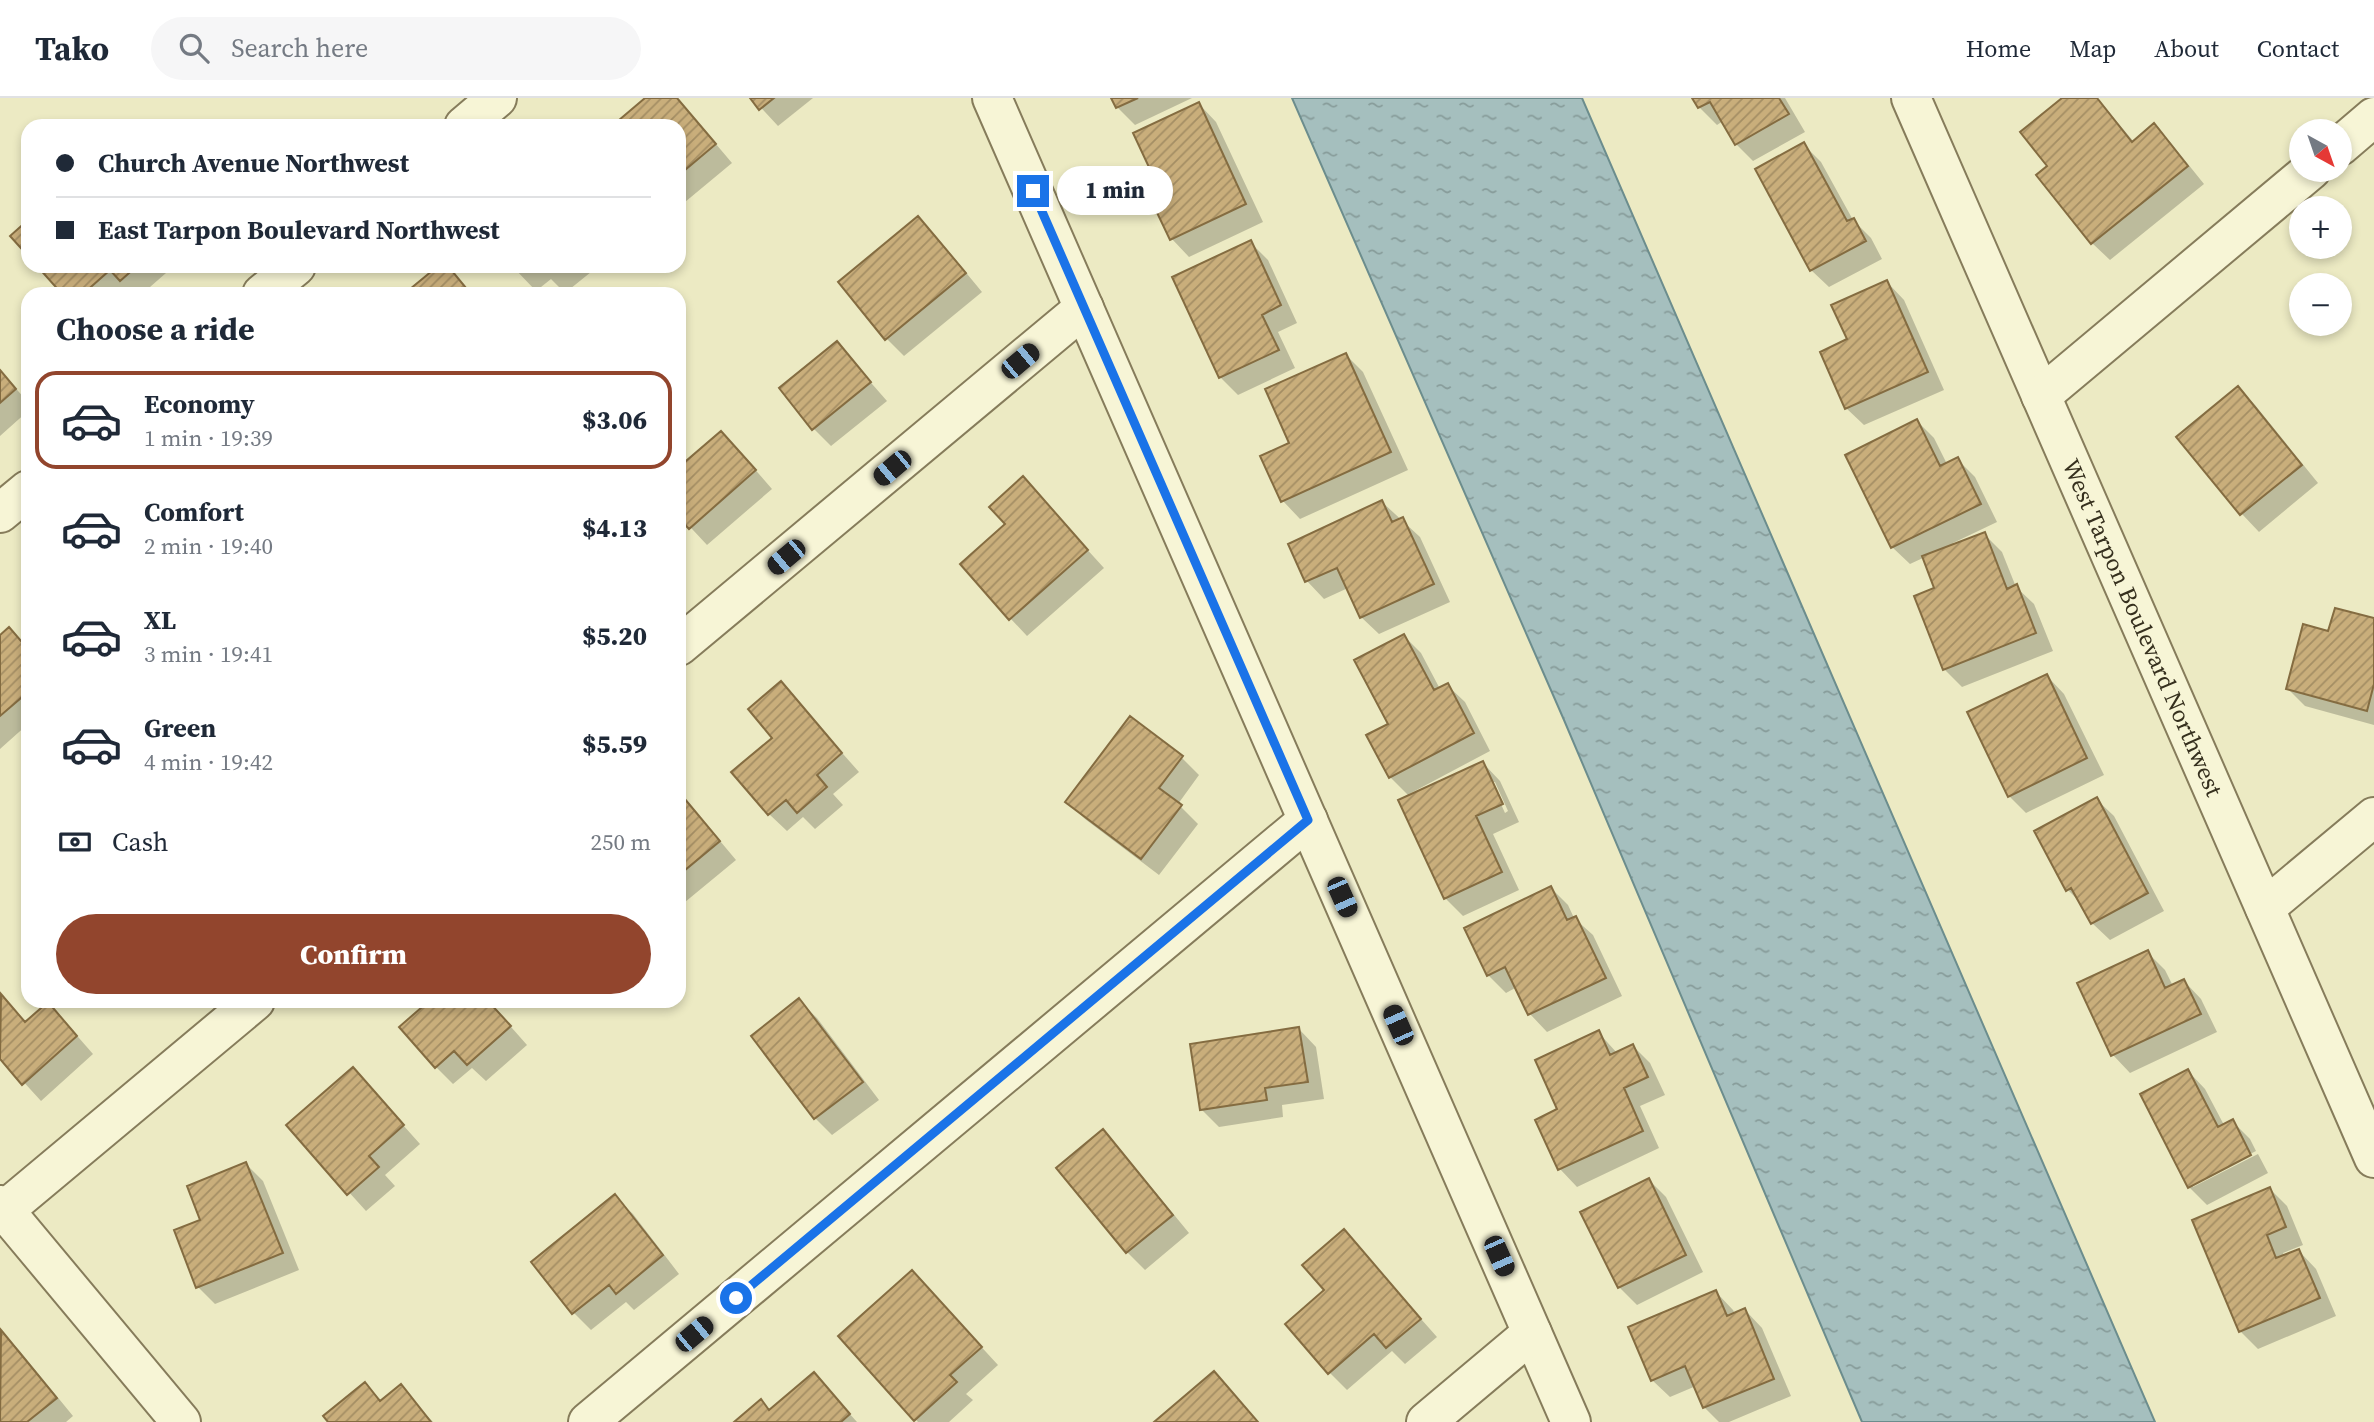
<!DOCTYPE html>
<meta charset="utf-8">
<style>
body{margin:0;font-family:"Source Serif 4",serif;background:#f6f6f7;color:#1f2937;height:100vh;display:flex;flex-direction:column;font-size:26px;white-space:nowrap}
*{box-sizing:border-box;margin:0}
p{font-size:23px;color:#747a83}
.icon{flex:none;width:38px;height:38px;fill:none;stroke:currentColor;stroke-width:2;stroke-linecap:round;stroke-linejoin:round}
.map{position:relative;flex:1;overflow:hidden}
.side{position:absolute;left:21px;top:189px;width:665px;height:721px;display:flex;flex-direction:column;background:#fff;border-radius:21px;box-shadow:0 4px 10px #0003}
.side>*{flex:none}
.hud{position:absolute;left:21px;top:21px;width:665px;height:154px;border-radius:21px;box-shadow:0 4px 10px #0003;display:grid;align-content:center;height:154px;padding:0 35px;background:#fff}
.needle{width:46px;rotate:140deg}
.buttons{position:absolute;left:2289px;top:21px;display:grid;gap:14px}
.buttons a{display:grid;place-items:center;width:63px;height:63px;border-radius:50%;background:#fff;box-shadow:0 4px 10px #0003;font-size:35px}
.end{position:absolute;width:32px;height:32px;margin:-16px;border:9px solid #1a73e8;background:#fff;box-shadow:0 0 0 4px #fff}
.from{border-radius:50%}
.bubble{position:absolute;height:49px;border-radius:24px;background:#fff;box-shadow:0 4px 10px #0003;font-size:23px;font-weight:800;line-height:49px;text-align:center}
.car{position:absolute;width:21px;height:42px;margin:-21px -10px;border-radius:9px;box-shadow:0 0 5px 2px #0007;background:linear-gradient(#222 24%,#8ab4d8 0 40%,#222 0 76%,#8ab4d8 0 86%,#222 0)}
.hud b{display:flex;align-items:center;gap:24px;height:66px;font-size:26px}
.hud b+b{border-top:2px solid #e0e1e3}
.hud i{width:18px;height:18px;background:#1f2937}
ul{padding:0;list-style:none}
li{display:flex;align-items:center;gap:21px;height:98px;margin:0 14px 10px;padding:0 21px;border:4px solid transparent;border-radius:21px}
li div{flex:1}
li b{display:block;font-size:26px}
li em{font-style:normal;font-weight:800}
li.on{border-color:#92452d}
li>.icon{width:63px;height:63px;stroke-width:1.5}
h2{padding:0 35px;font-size:32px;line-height:84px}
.pay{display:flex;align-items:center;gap:18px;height:77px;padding:0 35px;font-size:26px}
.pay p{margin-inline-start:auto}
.action{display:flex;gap:14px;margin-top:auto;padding:14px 35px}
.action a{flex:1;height:80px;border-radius:42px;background:#92452d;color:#fff;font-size:28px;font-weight:800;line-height:80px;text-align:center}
header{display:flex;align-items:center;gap:42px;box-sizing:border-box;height:98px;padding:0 35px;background:#fff;border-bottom:2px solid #e0e1e3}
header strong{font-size:33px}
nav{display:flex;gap:38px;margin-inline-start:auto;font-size:24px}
.search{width:490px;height:63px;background:#f6f6f7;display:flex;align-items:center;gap:18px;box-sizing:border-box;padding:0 24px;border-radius:38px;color:#747a83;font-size:26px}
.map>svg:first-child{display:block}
</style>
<header>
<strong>Tako</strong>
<div class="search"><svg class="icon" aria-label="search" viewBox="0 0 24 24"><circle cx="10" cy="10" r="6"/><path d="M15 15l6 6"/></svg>Search here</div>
<nav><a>Home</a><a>Map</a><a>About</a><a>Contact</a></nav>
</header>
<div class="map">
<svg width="2374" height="1324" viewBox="0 0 2374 1324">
<defs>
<pattern id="water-ripples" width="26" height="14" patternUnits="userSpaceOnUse" patternTransform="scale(1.75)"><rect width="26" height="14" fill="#a5bfbe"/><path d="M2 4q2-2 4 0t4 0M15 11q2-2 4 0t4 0" fill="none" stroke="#879c9a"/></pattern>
<pattern id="building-hatch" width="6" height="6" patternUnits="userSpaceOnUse" patternTransform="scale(1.75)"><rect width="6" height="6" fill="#c9ae7b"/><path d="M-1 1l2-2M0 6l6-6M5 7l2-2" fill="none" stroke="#a48e64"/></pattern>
</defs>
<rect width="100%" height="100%" fill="#eceac3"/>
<path fill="url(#water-ripples)" stroke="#6c8d8d" stroke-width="2" d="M1292 0H1582L2155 1324H1862L1564 622Z"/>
<path fill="#0003" fill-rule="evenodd" d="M648 0H677L732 65 679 109V28H615Z
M752 0H813L778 28Z
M1113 0H1192L1135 27 1117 9Z
M1694 0H1785L1805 34 1753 63 1736 46 1723 23 1717 27 1699 9Z
M2064 0H2097L2134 44 2154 28 2171 45 2204 86 2110 162 2092 145 2038 77 2049 68Z
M1199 6 1216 24 1263 124 1189 159 1172 141 1153 102 1164 98Z
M1804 47 1821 64 1853 122 1871 140 1882 161 1829 189 1811 172Z
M918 120 935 137 982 194 904 258 887 241 840 185Z
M1250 144 1268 162 1297 225 1278 234 1295 270 1238 297 1220 279Z
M39 168H174L142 196H135L128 189 120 196H64Z
M512 168H586L591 174 565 195 551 181 536 193Z
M1887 184 1904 202 1944 292 1864 327 1846 310 1849 242Z
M837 246 887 303 831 348 813 330Z
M1346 257 1363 274 1408 372 1300 421 1283 403 1263 359 1291 346Z
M0 273 28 304V313L0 338Z
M2238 290 2255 307 2318 385 2259 434 2242 416 2179 339Z
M1917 323 1934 340 1947 366 1957 361 1975 379 1997 424 1953 445 1954 448 1984 436 2002 454 2016 489 2034 506 2053 553 1962 589 1944 571 1937 491 1925 459 1910 466 1892 449Z
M738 352 772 391 707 447 679 417V372Z
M1023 381 1104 470 1027 538 1010 520 1007 426Z
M1382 404 1420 439 1450 504 1379 536 1361 519 1348 490 1324 501 1307 483Z
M2374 522V627L2305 608 2288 591Z
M9 531 28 551V626L0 651V539Z
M1404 538 1421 555 1440 591 1447 587 1465 604 1490 653 1409 696 1411 698 1483 665 1500 683 1519 724 1493 736 1519 792 1463 818 1445 800 1410 699 1390 679V626ZM1491 684H1495L1508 713 1505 715Z
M2047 578 2064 596 2104 677 2026 715 2009 698Z
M781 586 859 674 833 696 843 707 815 731 803 719 787 733 769 716 774 640Z
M1130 621 1182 660 1199 677 1178 706 1198 726 1159 777 1085 721 1068 704Z
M679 694 736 762 679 809Z
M2096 701 2114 718 2164 813 2110 842 2092 825 2082 806 2068 792Z
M1551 790 1568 807 1574 820 1593 837 1622 898 1547 934 1530 916 1517 889 1506 895 1488 877Z
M2147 854 2165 872 2173 888 2184 883 2201 901 2217 934 2130 975 2113 957 2079 886Z
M1 898 26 925 65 924 93 956 41 1003 0 958Z
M431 903H488L527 947 486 983 472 970 453 986 436 969Z
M799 903 817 920 879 1002 832 1037 815 1020Z
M1299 931 1316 949 1324 1001 1282 1007 1283 1019 1219 1029 1201 1011Z
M1598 934 1617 955 1633 948 1650 965 1665 997 1640 1008 1659 1050 1577 1089 1560 1071 1559 1012Z
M353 971 420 1046 385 1077 395 1088 366 1113 289 1028Z
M2188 973 2205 991 2224 1027 2232 1023 2250 1041 2256 1053 2193 1085V1089L2258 1056 2268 1075 2207 1107 2189 1089Z
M1103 1033 1120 1051 1189 1135 1145 1172 1127 1154 1058 1070Z
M246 1066 263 1083 299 1172 215 1206 198 1189Z
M1649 1082 1666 1099 1703 1174 1637 1207 1619 1189Z
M2270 1091 2287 1108 2303 1147 2283 1155 2285 1159 2299 1153 2316 1171 2336 1218 2258 1251 2240 1233Z
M615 1099 633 1116 679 1176 634 1212 626 1204 591 1232 574 1215Z
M1343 1133 1437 1239 1405 1266 1392 1253 1347 1292 1329 1274 1327 1192Z
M929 1192 998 1267 966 1296 973 1302 949 1324H918L840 1239Z
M1716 1194 1733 1212 1735 1216 1745 1212 1762 1230 1791 1298 1729 1324H1719L1704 1309 1696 1288 1670 1299 1652 1282Z
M1 1234 19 1252 73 1318 66 1324H0Z
M814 1276 857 1324H737L770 1314Z
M364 1286 382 1303 400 1288 433 1324H330Z"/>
<path fill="url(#building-hatch)" stroke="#846c41" stroke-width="2" d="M645 0H677L716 46 679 77V28H612Z
M750 0H774L759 12Z
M1111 0H1138L1116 10Z
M1692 0H1779L1789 16 1735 47 1710 4 1698 10Z
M2062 0H2097L2132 44 2154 25 2188 68 2091 146 2036 77 2047 68 2020 34Z
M1199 4 1246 106 1170 142 1151 102 1162 97 1133 35Z
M1804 44 1847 123 1854 120 1866 143 1810 173 1755 71Z
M918 118 966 175 885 242 838 184Z
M28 122V158L10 138Z
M1251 142 1281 207 1262 217 1279 252 1219 280 1172 179Z
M37 168H137L120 183 110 172 83 196H62Z
M438 168H448L471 196H404Z
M1887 182 1928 274 1845 311 1820 254 1847 241 1831 207Z
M837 243 871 284 812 332 779 290Z
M1346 255 1391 354 1281 404 1260 358 1289 345 1265 291Z
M0 272 16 291 0 305Z
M2238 288 2302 367 2240 417 2176 339Z
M1917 321 1940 368 1958 359 1981 406 1891 450 1845 357Z
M721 333 756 372 689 431 679 420V369Z
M1023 378 1088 452 1009 522 960 466 1005 426 989 409Z
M1382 402 1392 424 1403 419 1434 486 1360 520 1337 470 1305 484 1288 446Z
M1985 434 2007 491 2017 486 2036 535 1943 572 1914 498 1934 490 1922 458Z
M2335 510 2374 520V586L2367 613 2286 591 2303 526 2328 533Z
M9 529 28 551V594L0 618V537Z
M1404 536 1434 592 1448 585 1474 635 1389 680 1366 637 1388 626 1354 562Z
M2047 576 2087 660 2008 699 1967 614Z
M781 583 842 655 817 677 827 689 797 715 786 702 768 717 731 674 772 640 748 611Z
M1130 618 1183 658 1159 690 1182 707 1141 761 1065 704Z
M1483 663 1503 706 1476 718 1502 774 1444 801 1398 702Z
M679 694 720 743 679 777Z
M2097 699 2148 795 2091 826 2071 790 2066 793 2034 733Z
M1551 788 1567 822 1576 818 1606 880 1528 917 1505 869 1487 878 1464 830Z
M2148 852 2165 890 2184 881 2201 916 2111 958 2077 885Z
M1 896 25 924 48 904 77 938 22 987 0 961Z
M799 900 863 984 814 1021 751 938Z
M429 903H488L511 928 467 967 454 953 435 970 399 929Z
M1299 929 1308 984 1265 990 1267 1002 1200 1012 1190 946Z
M1599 932 1610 957 1633 946 1648 979 1624 990 1643 1033 1558 1072 1535 1022 1557 1011 1535 962Z
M353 969 404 1027 369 1058 379 1069 347 1097 286 1027Z
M2188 971 2218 1029 2233 1021 2251 1057 2188 1090 2140 996Z
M1103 1031 1173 1117 1126 1155 1056 1070Z
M246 1064 283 1155 196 1190 174 1132 200 1122 187 1088Z
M1649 1080 1686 1157 1618 1190 1580 1114Z
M2270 1089 2286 1129 2267 1137 2276 1160 2299 1151 2320 1200 2239 1234 2192 1122Z
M615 1096 663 1157 616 1196 609 1187 572 1216 531 1164Z
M1344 1131 1421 1221 1386 1250 1374 1236 1328 1276 1285 1226 1324 1192 1302 1167Z
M912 1172 982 1249 950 1277 957 1284 914 1323 838 1238Z
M1716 1192 1727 1218 1745 1210 1774 1281 1703 1310 1685 1268 1651 1283 1628 1229Z
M1 1232 57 1300 27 1324H0Z
M1214 1273 1258 1324H1154Z
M814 1274 850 1316 841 1324H734L761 1301 769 1312Z
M365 1284 380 1303 401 1286 431 1324H328L323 1318Z"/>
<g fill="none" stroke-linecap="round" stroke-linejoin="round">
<g stroke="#867c5b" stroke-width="42">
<g id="minor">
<path d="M992 0 1571 1324"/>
<path id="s1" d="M1911 0 2374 1060"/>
<path d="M464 28 497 0"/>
<path d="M2340 48 2374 19"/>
<path d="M262 196 296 168"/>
<path d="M2041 298 2311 72"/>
<path d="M0 415 28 392"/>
<path d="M679 548 1084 210"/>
<path d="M2265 810 2374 719"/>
<path d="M0 1107 181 1324"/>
<path d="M0 1116 255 903"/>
<path d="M588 1324 1308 722"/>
<path d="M1426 1324 1532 1235"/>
</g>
</g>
<use href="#minor" stroke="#f7f5d6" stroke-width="38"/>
</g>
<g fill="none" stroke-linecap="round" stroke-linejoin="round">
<path stroke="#1a73e8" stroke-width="9" d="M736 1200 1308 722 1033 93"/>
</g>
<g text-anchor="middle" stroke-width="6" stroke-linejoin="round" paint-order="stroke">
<g font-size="24" fill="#36301e" stroke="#f4f2d2">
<text dy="8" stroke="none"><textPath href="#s1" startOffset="578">West Tarpon Boulevard Northwest</textPath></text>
</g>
</g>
</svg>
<div class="buttons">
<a><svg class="needle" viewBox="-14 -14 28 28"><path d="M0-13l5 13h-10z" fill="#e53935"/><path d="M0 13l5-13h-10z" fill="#747a83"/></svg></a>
<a>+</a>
<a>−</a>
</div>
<i class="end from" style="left:736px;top:1200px"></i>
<i class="end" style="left:1033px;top:93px"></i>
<div class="bubble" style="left:1057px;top:68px;width:116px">1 min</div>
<i class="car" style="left:1020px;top:263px;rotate:50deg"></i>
<i class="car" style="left:892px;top:370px;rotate:230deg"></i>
<i class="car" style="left:786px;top:459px;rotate:230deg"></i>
<i class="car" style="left:1342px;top:799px;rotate:156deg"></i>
<i class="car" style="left:1398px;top:927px;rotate:336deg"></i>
<i class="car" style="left:1499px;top:1158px;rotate:156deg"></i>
<i class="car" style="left:694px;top:1236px;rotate:50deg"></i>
<div class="hud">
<b><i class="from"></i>Church Avenue Northwest</b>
<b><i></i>East Tarpon Boulevard Northwest</b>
</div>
<section class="side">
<h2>Choose a ride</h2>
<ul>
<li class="on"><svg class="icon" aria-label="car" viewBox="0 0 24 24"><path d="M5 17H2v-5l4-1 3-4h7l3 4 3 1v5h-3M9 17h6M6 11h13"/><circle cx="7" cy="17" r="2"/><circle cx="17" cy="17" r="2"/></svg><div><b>Economy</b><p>1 min · 19:39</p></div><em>$3.06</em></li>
<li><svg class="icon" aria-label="car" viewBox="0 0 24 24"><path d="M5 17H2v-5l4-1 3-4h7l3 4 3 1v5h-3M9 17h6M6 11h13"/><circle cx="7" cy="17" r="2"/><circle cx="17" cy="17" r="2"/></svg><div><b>Comfort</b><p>2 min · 19:40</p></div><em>$4.13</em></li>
<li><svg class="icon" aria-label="car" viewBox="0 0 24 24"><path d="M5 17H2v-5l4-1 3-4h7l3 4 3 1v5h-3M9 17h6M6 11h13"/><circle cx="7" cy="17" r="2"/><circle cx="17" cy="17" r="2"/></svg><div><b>XL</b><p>3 min · 19:41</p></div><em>$5.20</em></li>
<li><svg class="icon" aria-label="car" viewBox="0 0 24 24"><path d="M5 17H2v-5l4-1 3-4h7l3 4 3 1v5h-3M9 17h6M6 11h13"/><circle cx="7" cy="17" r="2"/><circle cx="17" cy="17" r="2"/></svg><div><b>Green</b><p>4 min · 19:42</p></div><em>$5.59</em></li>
</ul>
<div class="pay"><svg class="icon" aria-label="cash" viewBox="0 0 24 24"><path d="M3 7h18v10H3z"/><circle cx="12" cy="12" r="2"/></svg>Cash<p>250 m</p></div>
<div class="action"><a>Confirm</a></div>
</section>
</div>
